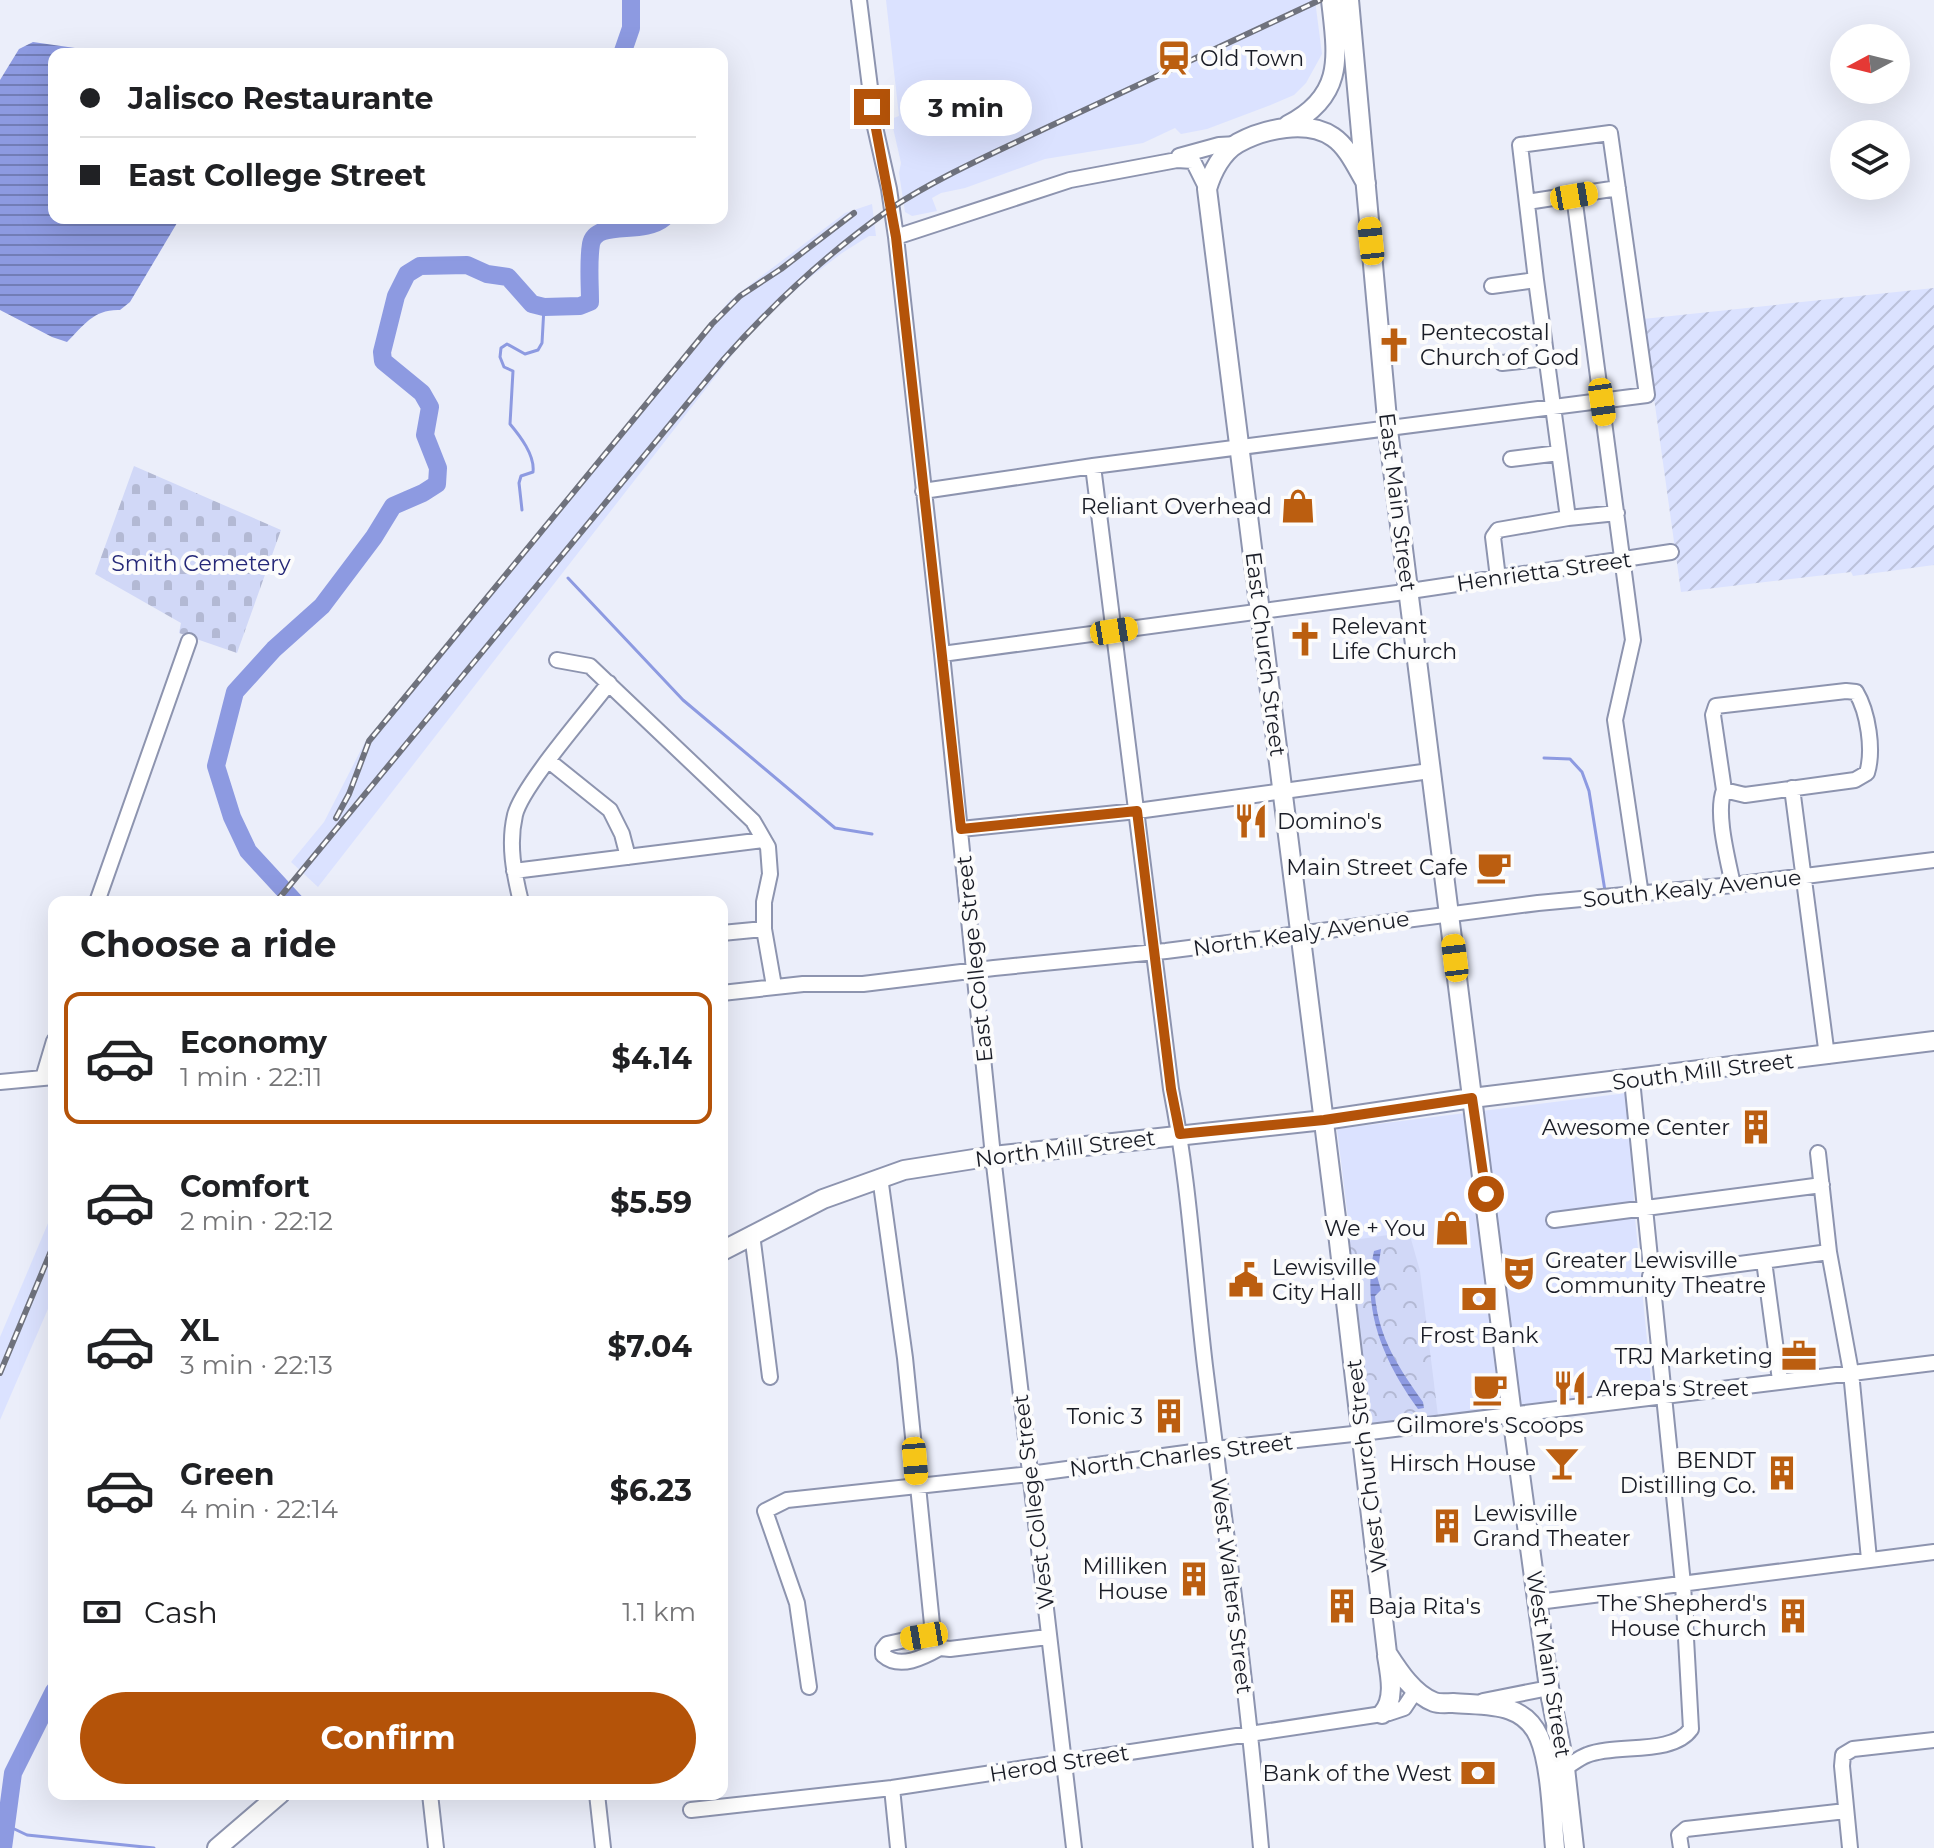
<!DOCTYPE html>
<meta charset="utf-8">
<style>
body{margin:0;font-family:Montserrat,sans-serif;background:#f6f6f6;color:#202124;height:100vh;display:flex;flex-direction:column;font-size:30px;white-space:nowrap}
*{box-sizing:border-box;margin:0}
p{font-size:26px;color:#757577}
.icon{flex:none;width:44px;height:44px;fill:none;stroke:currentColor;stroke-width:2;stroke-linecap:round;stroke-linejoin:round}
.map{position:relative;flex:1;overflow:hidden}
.sheet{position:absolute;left:48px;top:896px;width:680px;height:904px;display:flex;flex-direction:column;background:#fff;border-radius:16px;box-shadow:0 8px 32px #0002}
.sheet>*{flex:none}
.hud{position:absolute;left:48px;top:48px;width:680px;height:176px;border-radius:16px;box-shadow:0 8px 32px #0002;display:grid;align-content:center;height:176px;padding:0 32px;background:#fff}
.needle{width:52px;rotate:263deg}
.fabs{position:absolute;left:1830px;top:24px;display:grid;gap:16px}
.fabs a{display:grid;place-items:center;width:80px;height:80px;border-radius:50%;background:#fff;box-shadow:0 8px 32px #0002;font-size:40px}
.end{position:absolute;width:36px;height:36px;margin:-18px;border:10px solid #b45309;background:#fff;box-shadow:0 0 0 4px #fff}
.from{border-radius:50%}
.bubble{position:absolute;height:56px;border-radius:28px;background:#fff;box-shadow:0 8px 32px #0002;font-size:26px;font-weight:700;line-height:56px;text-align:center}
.car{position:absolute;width:24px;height:48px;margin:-24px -12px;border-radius:10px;box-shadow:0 0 6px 2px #0007;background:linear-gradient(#f5c518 24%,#345 0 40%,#f5c518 0 76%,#345 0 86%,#f5c518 0)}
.hud b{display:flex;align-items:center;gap:28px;height:76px;font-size:30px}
.hud b+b{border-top:2px solid #e0e0e0}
.hud i{width:20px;height:20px;background:#202124}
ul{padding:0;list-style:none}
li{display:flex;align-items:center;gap:24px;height:132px;margin:0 16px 12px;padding:0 16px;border:4px solid transparent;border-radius:16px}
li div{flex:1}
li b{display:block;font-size:30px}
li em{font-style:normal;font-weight:700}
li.on{border-color:#b45309}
li>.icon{width:72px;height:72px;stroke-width:1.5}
h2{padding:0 32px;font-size:36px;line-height:96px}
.pay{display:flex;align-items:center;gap:20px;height:88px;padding:0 32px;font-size:30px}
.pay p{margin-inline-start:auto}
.action{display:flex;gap:16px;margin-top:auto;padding:16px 32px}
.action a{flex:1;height:92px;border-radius:48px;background:#b45309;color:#fff;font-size:32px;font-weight:700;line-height:92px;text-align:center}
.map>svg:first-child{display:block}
</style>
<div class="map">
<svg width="1934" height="1848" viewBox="0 0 1934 1848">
<defs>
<pattern id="industrial-furrows" width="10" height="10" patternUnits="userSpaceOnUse" patternTransform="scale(2)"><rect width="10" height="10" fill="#dbe2ff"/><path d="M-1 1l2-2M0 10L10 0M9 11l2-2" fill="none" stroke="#bbc1da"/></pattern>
<pattern id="cemetery-stones" width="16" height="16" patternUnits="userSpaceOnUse" patternTransform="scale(2)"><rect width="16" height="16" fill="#d1d8f7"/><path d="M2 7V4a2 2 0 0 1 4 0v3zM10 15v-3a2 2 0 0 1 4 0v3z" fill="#b3b9d4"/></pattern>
<pattern id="park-crowns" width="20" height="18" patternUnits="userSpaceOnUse" patternTransform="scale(2)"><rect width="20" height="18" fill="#d1d8f7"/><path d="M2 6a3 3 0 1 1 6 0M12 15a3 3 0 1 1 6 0" fill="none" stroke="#b3b9d4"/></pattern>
<pattern id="water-rules" width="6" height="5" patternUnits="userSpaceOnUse" patternTransform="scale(2)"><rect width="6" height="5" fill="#8d9ae1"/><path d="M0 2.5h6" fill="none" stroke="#727db6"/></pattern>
</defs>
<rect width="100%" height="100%" fill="#ebeefa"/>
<path fill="#dbe2ff" d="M886 0H1315L1322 54 1306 83 1294 95 1273 104 1207 129 1181 134 1175 128 1143 143 1045 159 965 188 941 193 932 198 937 211 912 216 905 212 899 173 901 163 891 119 899 116Z
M872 204 876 236H869L842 253 808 279 767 316 736 350 318 887 291 862 324 822 365 742 730 300 845 213Z
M1627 1093 1635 1218 1652 1391 1373 1422 1337 1129Z
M54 1209V1295L0 1420V1337Z"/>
<path fill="url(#industrial-furrows)" d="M1934 288V565L1853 576 1851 572 1681 592 1643 319Z"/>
<path fill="url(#cemetery-stones)" d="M134 466 281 530 237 653 179 633 181 623 95 574Z"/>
<path fill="url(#park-crowns)" d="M1409 1232 1420 1271 1439 1424 1362 1433 1339 1242Z"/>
<path fill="url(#water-rules)" d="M33 42 117 54H54V218H180L130 302 120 310C94 309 84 325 67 342L52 337 0 310V80L19 49Z
M1381 1249 1377 1276 1381 1290 1375 1296C1379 1339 1399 1368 1423 1402L1424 1408 1418 1409C1384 1362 1361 1310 1374 1251Z"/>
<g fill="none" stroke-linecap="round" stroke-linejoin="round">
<path stroke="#8d9ae1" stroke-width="3" d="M522 510 519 483 521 476 533 472C535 455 520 436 510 424L513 371 504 367 500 357 501 348 507 344 525 354 538 350 542 343 544 307
M568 578 683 700 835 828 872 834
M1544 758 1570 759 1582 772 1589 791 1605 891
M6 1825 27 1835 154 1848"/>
<path stroke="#8d9ae1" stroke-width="18" d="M622 54 631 28V0
M295 902 248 851 232 817 216 766 235 692 274 649 322 606 374 537 393 506 423 493 437 484 438 468 425 435 430 407 422 393 383 361 382 352 396 296 407 274 420 266 467 265 487 274 508 277 532 304 544 307 580 306 590 302C590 283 588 262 591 244 596 219 643 236 664 218
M3 1848 13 1773 54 1691"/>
<g stroke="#8d94af" stroke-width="18">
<path id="minor" d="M859 0 875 127 889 189 896 237 942 654 993 1156 1074 1848
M1179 156 1219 145 1237 144
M1574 196 1633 640 1615 720 1641 895
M1527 202 1618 188
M896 237 1070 180 1177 160 1193 161 1207 189
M1492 286 1536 280 1568 518 1498 530 1493 537 1498 578
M1502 363 1547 358
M1511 459 1559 453
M1093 466 1171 1089C1189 1180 1194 1273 1205 1366 1225 1526 1247 1687 1261 1848
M923 491 1093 466 1647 395 1610 133 1520 145 1536 280
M1568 518 1617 513
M942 654 1397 593 1671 552
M557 660 590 666 753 821 768 847 770 874 764 902V929L774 986
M549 761 610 810 622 834 628 857
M1792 788 1827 1056
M1724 790 1745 795 1855 780 1867 773C1874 750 1868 712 1856 692L1846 691 1716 706 1713 715 1724 790C1715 813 1728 860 1733 885
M961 829 1137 811 1430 771
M514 871 764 840
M97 902 189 641
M521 902C514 873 508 845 515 815 522 786 588 711 609 683
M722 933 764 929
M722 993 803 984H863L994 968 1166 951 1538 903 1733 885 1934 860
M43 1078 54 1041
M0 1082 54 1077
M1818 1153 1829 1252 1851 1372 1869 1559
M880 1177 905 1358 933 1634 940 1648 950 1649 1048 1637
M1554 1220 1822 1185
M752 1234 770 1377
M1764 1261 1780 1380
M1650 1276 1829 1252
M1538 1602 1934 1552
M933 1634 887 1644 883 1649V1655C900 1670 924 1657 940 1648
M809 1687 797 1603 765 1511 787 1500 1030 1474 1215 1449 1362 1433 1934 1363
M1483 1701 1549 1688
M1565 1768C1572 1764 1579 1758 1587 1755 1616 1743 1672 1756 1691 1729L1683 1584 1632 1080
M892 1788 898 1848
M430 1794 436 1848
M597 1794 603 1848
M691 1810 892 1788 1389 1713 1404 1708 1416 1690
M1681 1848 1679 1835 1686 1829 1846 1811
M1850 1848 1842 1766 1843 1755 1853 1749 1934 1740"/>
</g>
<g stroke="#8d94af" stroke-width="22">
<path id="major" d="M1349 0 1388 430 1512 1415 1549 1688 1565 1768 1574 1848
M1288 125C1346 95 1337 55 1331 0
M1366 183C1357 168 1348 147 1333 137 1307 119 1264 129 1238 143 1222 152 1212 172 1207 189L1339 1242 1387 1653C1398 1670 1413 1694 1434 1702 1439 1704 1447 1703 1453 1703 1486 1706 1523 1701 1539 1737 1551 1765 1552 1817 1555 1848
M722 1251 823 1199 904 1170 993 1156 1324 1120 1472 1098 1934 1041
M1382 1714C1396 1700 1390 1674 1387 1656
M217 1848 280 1794"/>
</g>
<use href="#minor" stroke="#fff" stroke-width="14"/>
<use href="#major" stroke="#fff" stroke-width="18"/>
<g stroke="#6f727d" stroke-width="6">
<path id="rail" d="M336 818 349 794 369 741 712 324 740 296 781 269 854 213
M276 902 724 359C773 304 829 252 890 209 938 177 994 153 1046 128 1137 85 1229 43 1320 0
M0 1373 54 1244"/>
</g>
<use href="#rail" stroke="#fcfcfc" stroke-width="3" stroke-dasharray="9" stroke-linecap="butt"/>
</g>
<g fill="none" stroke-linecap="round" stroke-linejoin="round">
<path stroke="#b45309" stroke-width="10" d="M872 107 896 237 961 829 1137 811 1171 1089 1180 1134 1324 1120 1472 1098 1486 1194"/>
</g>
<defs>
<g id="station-bare" transform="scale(2.76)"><path d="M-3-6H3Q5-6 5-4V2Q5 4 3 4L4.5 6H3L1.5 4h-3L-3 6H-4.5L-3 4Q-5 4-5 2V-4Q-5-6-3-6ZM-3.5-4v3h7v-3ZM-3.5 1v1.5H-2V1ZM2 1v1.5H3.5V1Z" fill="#bb5e10" stroke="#fcfcfc" stroke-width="2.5" paint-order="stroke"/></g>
<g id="church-bare" transform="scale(2.76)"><path d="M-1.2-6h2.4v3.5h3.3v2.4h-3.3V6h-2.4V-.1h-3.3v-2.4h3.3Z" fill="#bb5e10" stroke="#fcfcfc" stroke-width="2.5" paint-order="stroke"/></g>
<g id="shop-bare" transform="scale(2.76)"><path d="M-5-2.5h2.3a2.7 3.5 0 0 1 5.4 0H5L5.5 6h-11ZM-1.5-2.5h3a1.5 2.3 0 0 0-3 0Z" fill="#bb5e10" stroke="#fcfcfc" stroke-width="2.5" paint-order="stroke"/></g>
<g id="restaurant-bare" transform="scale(2.76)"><path d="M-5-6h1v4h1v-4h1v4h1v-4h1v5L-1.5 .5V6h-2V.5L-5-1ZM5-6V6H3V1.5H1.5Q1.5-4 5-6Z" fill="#bb5e10" stroke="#fcfcfc" stroke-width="2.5" paint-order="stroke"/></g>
<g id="cafe-bare" transform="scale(2.76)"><path d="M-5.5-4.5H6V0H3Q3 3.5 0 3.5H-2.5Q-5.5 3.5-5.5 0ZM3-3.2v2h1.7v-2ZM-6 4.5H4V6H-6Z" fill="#bb5e10" stroke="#fcfcfc" stroke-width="2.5" paint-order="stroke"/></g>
<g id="building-bare" transform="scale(2.76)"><path d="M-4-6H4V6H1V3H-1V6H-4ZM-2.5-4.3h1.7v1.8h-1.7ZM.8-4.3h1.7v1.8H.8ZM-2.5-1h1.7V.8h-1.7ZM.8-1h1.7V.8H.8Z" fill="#bb5e10" stroke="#fcfcfc" stroke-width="2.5" paint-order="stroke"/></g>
<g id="theatre-bare" transform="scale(2.76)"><path d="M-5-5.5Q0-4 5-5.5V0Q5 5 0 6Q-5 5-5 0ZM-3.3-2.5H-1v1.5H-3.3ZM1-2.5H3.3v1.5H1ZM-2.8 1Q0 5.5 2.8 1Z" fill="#bb5e10" stroke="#fcfcfc" stroke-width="2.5" paint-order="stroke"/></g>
<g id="civic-bare" transform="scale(2.76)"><path d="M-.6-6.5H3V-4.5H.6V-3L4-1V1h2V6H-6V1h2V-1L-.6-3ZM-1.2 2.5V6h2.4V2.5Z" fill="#bb5e10" stroke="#fcfcfc" stroke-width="2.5" paint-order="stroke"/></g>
<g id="bank-bare" transform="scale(2.76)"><path d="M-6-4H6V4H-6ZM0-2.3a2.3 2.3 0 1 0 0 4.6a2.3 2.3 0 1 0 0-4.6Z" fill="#bb5e10" stroke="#fcfcfc" stroke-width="2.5" paint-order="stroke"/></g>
<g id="office-bare" transform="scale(2.76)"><path d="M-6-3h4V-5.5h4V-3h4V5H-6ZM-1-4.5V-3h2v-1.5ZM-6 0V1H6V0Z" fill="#bb5e10" stroke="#fcfcfc" stroke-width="2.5" paint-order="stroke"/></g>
<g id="bar-bare" transform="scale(2.76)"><path d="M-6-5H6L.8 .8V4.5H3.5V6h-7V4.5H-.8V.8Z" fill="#bb5e10" stroke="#fcfcfc" stroke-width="2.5" paint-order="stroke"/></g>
</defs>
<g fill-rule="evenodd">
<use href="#station-bare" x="1174" y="58"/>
<use href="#church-bare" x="1394" y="345"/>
<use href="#shop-bare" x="1298" y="506"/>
<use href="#church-bare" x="1305" y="639"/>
<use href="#restaurant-bare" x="1251" y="821"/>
<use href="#cafe-bare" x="1494" y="867"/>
<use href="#building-bare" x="1756" y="1127"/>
<use href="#shop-bare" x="1452" y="1228"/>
<use href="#theatre-bare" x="1519" y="1273"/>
<use href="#civic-bare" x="1246" y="1280"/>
<use href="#bank-bare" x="1479" y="1299"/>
<use href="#office-bare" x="1799" y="1356"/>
<use href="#restaurant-bare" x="1570" y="1388"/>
<use href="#cafe-bare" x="1490" y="1389"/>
<use href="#building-bare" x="1169" y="1416"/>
<use href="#bar-bare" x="1562" y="1463"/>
<use href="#building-bare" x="1782" y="1473"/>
<use href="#building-bare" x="1447" y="1526"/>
<use href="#building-bare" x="1194" y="1579"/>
<use href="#building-bare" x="1342" y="1606"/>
<use href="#building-bare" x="1793" y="1616"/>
<use href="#bank-bare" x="1478" y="1773"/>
</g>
<g text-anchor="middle" stroke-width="8" stroke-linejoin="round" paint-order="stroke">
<g font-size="22" fill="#191c26" stroke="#fcfcfc" text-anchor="end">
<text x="1200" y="66" text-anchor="start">Old Town</text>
<text x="1420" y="340" text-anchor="start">Pentecostal<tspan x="1420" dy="25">Church of God</tspan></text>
<text x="1272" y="514">Reliant Overhead</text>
<text x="1331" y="634" text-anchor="start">Relevant<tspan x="1331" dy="25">Life Church</tspan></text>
<text x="1277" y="829" text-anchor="start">Domino's</text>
<text x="1468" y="875">Main Street Cafe</text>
<text x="1730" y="1135">Awesome Center</text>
<text x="1426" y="1236">We + You</text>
<text x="1545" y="1268" text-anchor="start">Greater Lewisville<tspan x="1545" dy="25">Community Theatre</tspan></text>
<text x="1272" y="1275" text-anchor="start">Lewisville<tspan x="1272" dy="25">City Hall</tspan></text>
<text x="1479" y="1343" text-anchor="middle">Frost Bank</text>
<text x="1773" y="1364">TRJ Marketing</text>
<text x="1596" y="1396" text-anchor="start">Arepa's Street</text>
<text x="1143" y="1424">Tonic 3</text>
<text x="1490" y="1433" text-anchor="middle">Gilmore's Scoops</text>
<text x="1756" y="1468">BENDT<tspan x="1756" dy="25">Distilling Co.</tspan></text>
<text x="1536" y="1471">Hirsch House</text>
<text x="1473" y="1521" text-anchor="start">Lewisville<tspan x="1473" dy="25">Grand Theater</tspan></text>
<text x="1168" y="1574">Milliken<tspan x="1168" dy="25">House</tspan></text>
<text x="1767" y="1611">The Shepherd's<tspan x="1767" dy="25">House Church</tspan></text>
<text x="1368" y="1614" text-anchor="start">Baja Rita's</text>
<text x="1452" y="1781">Bank of the West</text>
</g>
<g font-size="22" fill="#191c26" stroke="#fcfcfc">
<text transform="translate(1398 502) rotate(83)" y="8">East Main Street</text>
<text transform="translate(1544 571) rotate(-8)" y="8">Henrietta Street</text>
<text transform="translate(1266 654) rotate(83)" y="8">East Church Street</text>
<text transform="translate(1692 888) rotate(-6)" y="8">South Kealy Avenue</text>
<text transform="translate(1301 933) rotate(-8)" y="8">North Kealy Avenue</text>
<text transform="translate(974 959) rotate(-96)" y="8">East College Street</text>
<text transform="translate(1703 1071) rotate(-7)" y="8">South Mill Street</text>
<text transform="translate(1065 1148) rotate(-7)" y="8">North Mill Street</text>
<text transform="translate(1181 1455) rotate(-7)" y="8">North Charles Street</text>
<text transform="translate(1366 1466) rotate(-97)" y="8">West Church Street</text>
<text transform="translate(1033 1502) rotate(-97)" y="8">West College Street</text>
<text transform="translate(1232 1586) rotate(83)" y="8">West Walters Street</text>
<text transform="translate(1549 1664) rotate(81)" y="8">West Main Street</text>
<text transform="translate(1059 1763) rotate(-9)" y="8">Herod Street</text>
</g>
<g font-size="22" fill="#252878" stroke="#fcfcfc">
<text x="201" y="571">Smith Cemetery</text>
</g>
</g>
</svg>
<div class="fabs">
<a><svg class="needle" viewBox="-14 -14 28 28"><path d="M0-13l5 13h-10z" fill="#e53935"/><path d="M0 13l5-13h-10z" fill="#757577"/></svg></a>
<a><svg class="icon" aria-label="layers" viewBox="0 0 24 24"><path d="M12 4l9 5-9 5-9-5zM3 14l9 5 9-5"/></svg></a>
</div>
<i class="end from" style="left:1486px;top:1194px"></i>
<i class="end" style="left:872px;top:107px"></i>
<div class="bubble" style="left:900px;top:80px;width:132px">3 min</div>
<i class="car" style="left:1574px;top:196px;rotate:80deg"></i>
<i class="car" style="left:1371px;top:241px;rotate:354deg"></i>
<i class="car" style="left:1602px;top:402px;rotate:172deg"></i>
<i class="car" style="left:1114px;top:631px;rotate:81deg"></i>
<i class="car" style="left:1455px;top:958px;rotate:353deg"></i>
<i class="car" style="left:915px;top:1461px;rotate:175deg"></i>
<i class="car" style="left:924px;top:1636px;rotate:260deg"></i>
<div class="hud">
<b><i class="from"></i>Jalisco Restaurante</b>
<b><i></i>East College Street</b>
</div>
<section class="sheet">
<h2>Choose a ride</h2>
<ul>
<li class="on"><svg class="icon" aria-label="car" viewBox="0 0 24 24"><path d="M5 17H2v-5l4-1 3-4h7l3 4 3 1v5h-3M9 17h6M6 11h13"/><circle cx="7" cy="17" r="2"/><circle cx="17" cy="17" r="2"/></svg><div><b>Economy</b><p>1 min · 22:11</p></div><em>$4.14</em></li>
<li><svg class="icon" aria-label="car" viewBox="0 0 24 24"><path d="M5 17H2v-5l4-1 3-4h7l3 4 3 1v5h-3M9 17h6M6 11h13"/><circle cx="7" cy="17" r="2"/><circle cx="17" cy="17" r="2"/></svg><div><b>Comfort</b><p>2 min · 22:12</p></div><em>$5.59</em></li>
<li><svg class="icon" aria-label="car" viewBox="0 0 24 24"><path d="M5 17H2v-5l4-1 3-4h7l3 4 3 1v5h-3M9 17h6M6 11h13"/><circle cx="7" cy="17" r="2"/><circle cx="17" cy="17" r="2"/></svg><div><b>XL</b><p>3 min · 22:13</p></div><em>$7.04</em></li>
<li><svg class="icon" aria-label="car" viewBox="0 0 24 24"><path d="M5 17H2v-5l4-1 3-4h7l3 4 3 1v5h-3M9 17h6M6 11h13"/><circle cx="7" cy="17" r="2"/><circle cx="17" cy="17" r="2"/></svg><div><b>Green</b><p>4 min · 22:14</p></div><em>$6.23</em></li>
</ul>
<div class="pay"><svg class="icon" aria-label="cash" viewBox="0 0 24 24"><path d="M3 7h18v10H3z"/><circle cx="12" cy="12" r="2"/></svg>Cash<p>1.1 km</p></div>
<div class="action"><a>Confirm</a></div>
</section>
</div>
